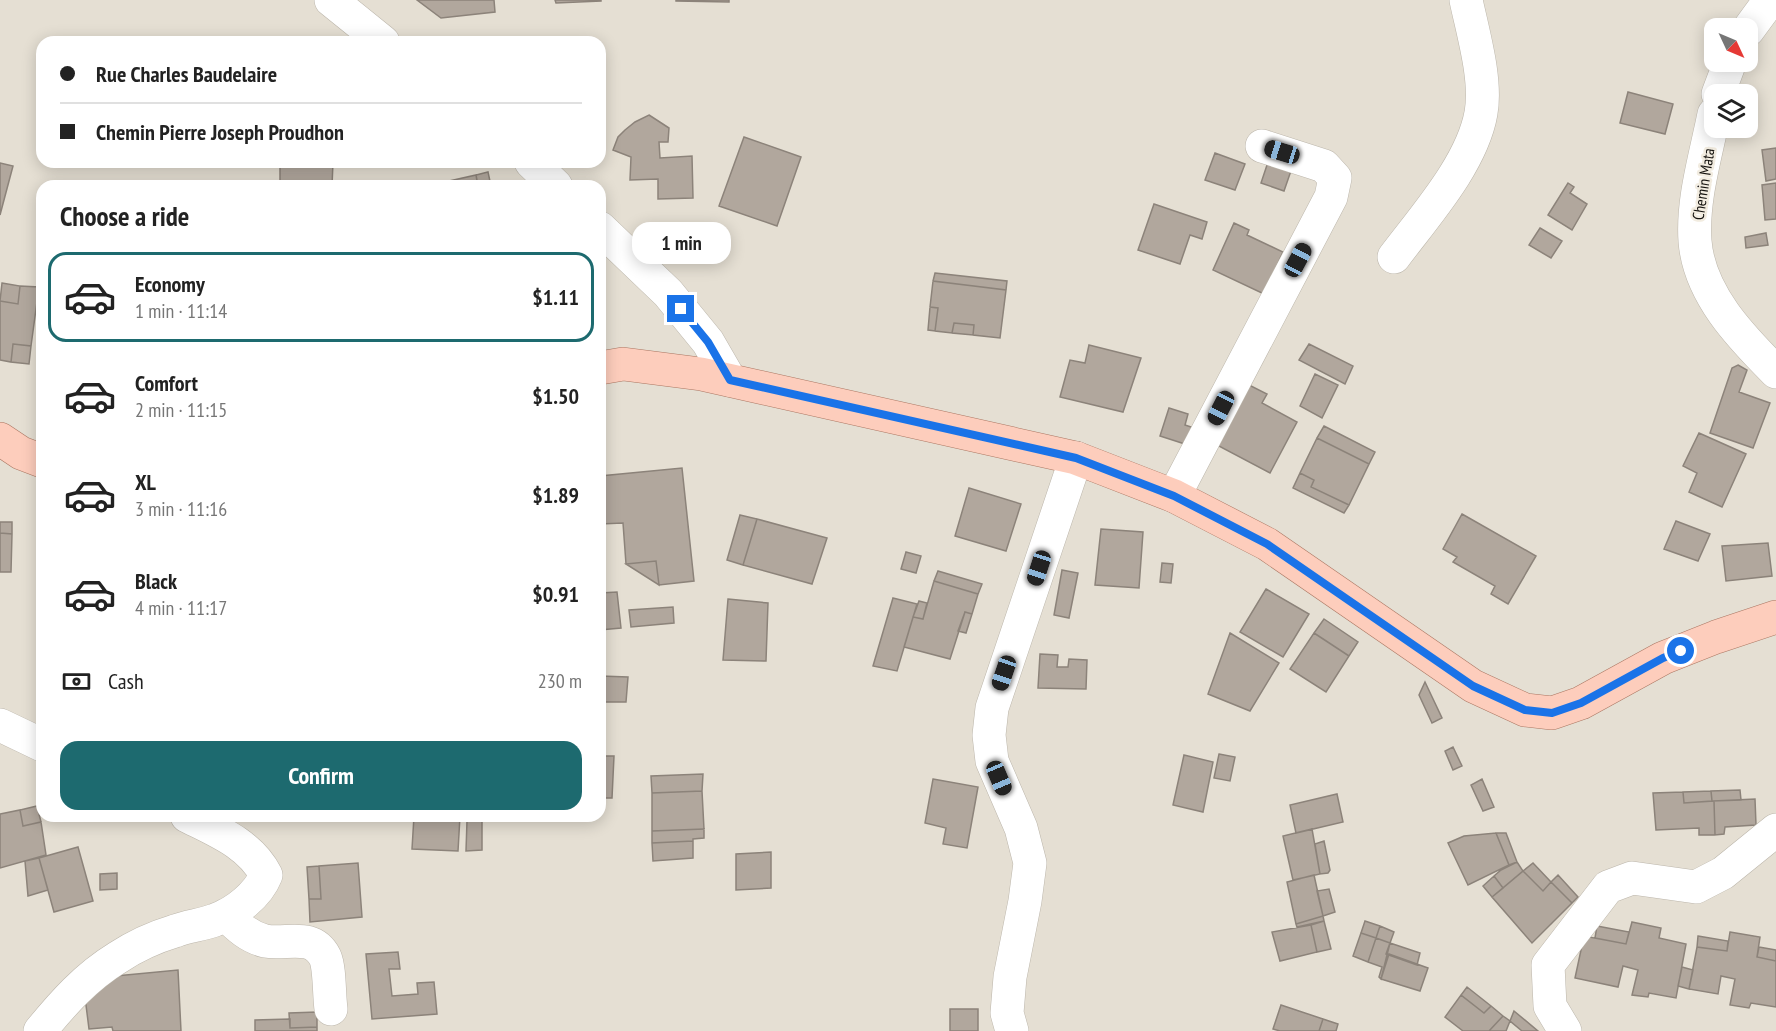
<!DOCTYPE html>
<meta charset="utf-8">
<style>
body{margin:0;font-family:"PT Sans Narrow",sans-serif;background:#f6f6f6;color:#222;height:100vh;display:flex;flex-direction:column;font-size:22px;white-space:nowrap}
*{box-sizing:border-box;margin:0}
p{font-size:20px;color:#767676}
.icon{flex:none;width:33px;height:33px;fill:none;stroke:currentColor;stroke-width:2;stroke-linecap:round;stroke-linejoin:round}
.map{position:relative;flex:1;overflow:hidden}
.panel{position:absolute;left:36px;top:180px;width:570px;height:642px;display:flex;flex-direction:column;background:#fff;border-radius:18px;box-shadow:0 3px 15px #0003}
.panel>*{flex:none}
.hud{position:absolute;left:36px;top:36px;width:570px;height:132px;border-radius:18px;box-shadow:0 3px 15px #0003;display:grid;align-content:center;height:132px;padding:0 24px;background:#fff}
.needle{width:39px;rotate:134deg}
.tools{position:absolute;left:1704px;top:18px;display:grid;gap:12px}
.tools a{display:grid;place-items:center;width:54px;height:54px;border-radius:12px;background:#fff;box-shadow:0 3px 15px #0003;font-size:30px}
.end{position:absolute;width:27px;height:27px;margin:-14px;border:8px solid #1a73e8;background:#fff;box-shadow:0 0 0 3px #fff}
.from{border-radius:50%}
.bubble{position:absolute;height:42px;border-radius:18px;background:#fff;box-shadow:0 3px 15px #0003;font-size:20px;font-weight:600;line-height:42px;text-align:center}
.car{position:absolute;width:18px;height:36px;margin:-18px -9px;border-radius:8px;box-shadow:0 0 4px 2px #0007;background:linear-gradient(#222 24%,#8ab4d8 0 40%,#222 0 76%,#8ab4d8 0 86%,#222 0)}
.hud b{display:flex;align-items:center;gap:21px;height:57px;font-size:22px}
.hud b+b{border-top:2px solid #e0e0e0}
.hud i{width:15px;height:15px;background:#222}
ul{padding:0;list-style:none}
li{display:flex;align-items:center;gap:18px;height:90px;margin:0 12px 9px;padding:0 12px;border:3px solid transparent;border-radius:18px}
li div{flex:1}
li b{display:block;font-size:22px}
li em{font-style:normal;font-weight:600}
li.current{border-color:#1d6a6f}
li>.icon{width:54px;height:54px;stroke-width:1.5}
h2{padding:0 24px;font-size:27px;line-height:72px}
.pay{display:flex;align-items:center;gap:15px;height:66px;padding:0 24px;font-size:22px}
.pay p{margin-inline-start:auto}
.action{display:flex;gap:12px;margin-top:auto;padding:12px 24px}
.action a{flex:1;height:69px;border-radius:18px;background:#1d6a6f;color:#fff;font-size:24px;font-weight:600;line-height:69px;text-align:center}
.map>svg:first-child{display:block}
</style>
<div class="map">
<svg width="1776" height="1031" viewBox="0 0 1776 1031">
<rect width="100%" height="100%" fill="#e5dfd3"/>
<path fill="#b1a79d" stroke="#8c837a" stroke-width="1.5" d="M417 0H494L495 12 441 18Z
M555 0H601V1L556 3Z
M676 0H729V2L676 1Z
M1628 92 1673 104 1665 134 1620 123Z
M649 115 669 128 668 142H659L660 158 692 156 693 198 658 199V179L630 180 631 157 613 150 618 137 625 130 635 122Z
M744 137 801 157 777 226 719 206Z
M1776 148V179L1766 181 1762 150Z
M1215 153 1245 164 1235 190 1205 180Z
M1270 156 1293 165 1284 191 1261 183Z
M280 162H333L332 186H280Z
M0 163 13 166 0 215Z
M488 172 491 186H478L476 175Z
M476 175 478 186H427Z
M1568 183 1574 187 1570 193 1587 204 1572 230 1548 215Z
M1776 183V219L1765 220 1762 185Z
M1154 204 1207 222 1202 239 1190 235 1180 264 1138 250Z
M1234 223 1249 230 1247 235 1283 252 1264 294 1213 270Z
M1540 228 1562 241 1551 258 1529 245Z
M1766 233 1768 245 1746 248 1745 237Z
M935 273 1007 281 1006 290 933 281Z
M933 281 1006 290 1000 338 973 335 974 325 954 323 952 333 935 331 938 308 930 307Z
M2 283 20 286 18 304 0 301Z
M20 286 39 287 31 346 13 344 11 362 0 360V301L18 304Z
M930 307 938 308 935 331 928 330Z
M954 323 974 325 973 335 952 333Z
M13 344 31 346 29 364 11 362Z
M1309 344 1353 366 1345 384 1299 360Z
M1089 345 1141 358 1123 412 1060 397 1070 360 1085 363Z
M1738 365 1747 370 1739 392 1770 403 1753 448 1710 433 1732 368Z
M1315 374 1338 385 1322 418 1300 406Z
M1247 384 1267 394 1262 403 1297 422 1270 473 1215 444Z
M1169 408 1188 414 1185 425 1194 428 1188 445 1160 436Z
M1324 426 1375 452 1369 464 1317 438Z
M1699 433 1746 454 1722 507 1689 492 1697 473 1683 466Z
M1317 438 1369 464 1349 505 1311 487 1314 480 1300 473Z
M682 468 694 581 659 585 656 561 626 564 623 523 600 524V476Z
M1300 473 1314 480 1311 487 1349 505 1344 513 1293 488Z
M969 488 1021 504 1006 551 955 536Z
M1462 514 1536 556 1508 604 1491 594 1495 586 1453 562 1457 557 1443 549Z
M740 515 757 519 743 565 727 560Z
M757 519 827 538 812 584 743 565Z
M1676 521 1710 534 1698 561 1664 549Z
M0 522H12V534L0 533Z
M1101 529 1143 532 1139 588 1095 585Z
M0 533 12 534 11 572H0Z
M1768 543 1772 576 1726 581 1722 546Z
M906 552 921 556 916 573 901 569Z
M656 561 659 585 626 564Z
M1162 563 1173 564 1171 583 1160 582Z
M1062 570 1078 573 1069 618 1054 615Z
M938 571 982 584 978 594 934 581Z
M934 581 978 594 972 614 965 612 950 659 904 647 913 617 923 619Z
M1266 589 1309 614 1283 657 1240 632Z
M617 592 621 628 600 630V593Z
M893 598 917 604 897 671 873 666Z
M728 599 768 603 766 661 723 660Z
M919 601 927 603 923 619 913 617Z
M673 607 674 623 631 627 629 610Z
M965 612 972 614 966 633 958 631Z
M1324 619 1358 642 1349 656 1314 633Z
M1230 633 1279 663 1250 711 1208 694Z
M1314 633 1349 656 1326 692 1290 669Z
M1040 654 1058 655 1057 667H1068L1069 659 1087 660 1086 689 1038 688Z
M600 676 628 677 626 702H600Z
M1425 682 1442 718 1432 723 1419 695Z
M1453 747 1462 766 1453 770 1445 751Z
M1219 754 1235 757 1230 781 1214 778Z
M1184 755 1213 762 1203 812 1173 805Z
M600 756H614L612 798H600Z
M703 774 702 791 652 793 651 776Z
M933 779 978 787 967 848 943 844 946 828 925 823Z
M1482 779 1494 807 1483 811 1471 785Z
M1740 790 1741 800 1712 801 1711 791Z
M702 791 704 829 652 831V793Z
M1711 791 1712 801 1684 803 1683 792Z
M1683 792 1684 803 1714 801 1715 835H1699V828L1656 830 1653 793Z
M1337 794 1343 822 1296 833 1290 805Z
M1755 799 1756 825 1725 827 1724 834 1715 835 1714 801Z
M37 806 41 822 23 826 20 810Z
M20 810 23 826 41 822 46 855 0 868V814Z
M414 816H460L458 851 412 849Z
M467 821H482V850L466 851Z
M704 829V838L693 839V841L652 843V831Z
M1312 829 1320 874 1293 880 1283 836Z
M1496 833H1506L1517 862 1509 865Z
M1496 833 1509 865 1468 885 1448 843 1464 836Z
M693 841V858L653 861 652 843Z
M1324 841 1330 870 1328 873 1320 874 1315 844Z
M78 847 93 901 54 912 39 858Z
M771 852V888L736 890V854Z
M39 858 48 890 28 896 25 861Z
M1517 862 1523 871 1503 888 1494 876 1501 870Z
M358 863 362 917 310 922 309 899H321L319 866Z
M1533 863 1551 882 1543 891 1523 871Z
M319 866 321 899H309L307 867Z
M1523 871 1543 891 1551 882 1572 903 1532 943 1492 897Z
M117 873V889L100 890V874Z
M1314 875 1323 916 1296 924 1287 882Z
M1558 875 1578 897 1572 903 1551 882Z
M1494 876 1503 888 1492 897 1483 886Z
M1329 889 1335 912 1323 916 1317 891Z
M1323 916 1324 921 1297 927 1296 924Z
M1324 921 1331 949 1317 952 1311 925Z
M1365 921 1380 926 1376 938 1361 933Z
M1632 922 1661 928 1659 938 1686 944 1676 998 1649 993 1648 997 1632 995 1638 970 1623 966 1618 987 1575 978 1584 936 1626 944Z
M1311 925 1317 952 1280 961 1272 932Z
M1380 926 1394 932 1390 943 1376 938Z
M1597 926 1629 932 1626 944 1595 938Z
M1730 932 1760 937 1757 957 1776 961V1007L1751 1003 1749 1008 1730 1005 1735 979 1721 976 1718 994 1689 989 1697 947 1727 951Z
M1361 933 1376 938 1368 962 1353 956Z
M1698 936 1728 941 1727 951 1697 947Z
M1376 938 1390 943 1381 979 1379 977 1382 967 1368 962Z
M1390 943 1420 953 1417 965 1386 954Z
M1759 947 1776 950V961L1757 957Z
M398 952 400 969H389L392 996 418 994 417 983 434 982 437 1014 372 1019 366 954Z
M1389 954 1428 968 1420 991 1381 979Z
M1682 967 1693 970 1689 989 1678 986Z
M178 970 181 1031H113L112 1027 89 1029 85 997 105 977Z
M1467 987 1491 1006 1484 1013 1461 995Z
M1461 995 1484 1013 1491 1006 1503 1016 1489 1031H1463L1445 1017Z
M1281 1005 1323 1019 1319 1031H1280L1273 1029Z
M950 1009H978V1031H950Z
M1514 1011 1538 1031H1522L1510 1021Z
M317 1012V1027L290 1028 289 1013Z
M1503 1016 1510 1021 1506 1031H1489Z
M290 1019V1028L317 1027V1031H255V1020Z
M1323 1019 1338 1024 1336 1031H1319Z"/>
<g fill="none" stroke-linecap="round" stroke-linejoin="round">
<g stroke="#bcb6ab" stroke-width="34">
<path id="minor" d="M331 0 383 42
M1748 30 1770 0
M1718 94 1730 62
M1714 114C1706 155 1692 199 1695 241 1699 294 1741 337 1776 372
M531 162 556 186
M600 228 668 293 708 342 730 380
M1394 257C1424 217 1472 164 1481 113 1487 80 1473 33 1466 0
M1174 496 1331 197 1335 178 1324 166 1262 146
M0 725 42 745
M226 915C238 927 249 937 265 941 287 945 312 932 325 957 330 968 329 996 331 1009
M40 1031C63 1003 86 977 117 958 135 946 155 937 175 931 188 926 202 925 215 920 235 913 258 895 266 875 250 844 217 831 187 816
M1012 1031 1007 1013 1010 977 1025 901 1030 863 1021 828 992 761 989 735 992 708 1076 458
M1565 1031 1550 1006 1548 965 1608 887 1632 878 1696 887 1723 873 1776 830"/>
</g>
<g stroke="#aa7662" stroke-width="34">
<path id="major" d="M600 368 623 364 701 374 1076 458 1174 496 1267 544 1473 686 1525 710 1552 713 1581 703 1663 658 1716 637 1776 617
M0 439 21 453 42 461"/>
</g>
<use href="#minor" stroke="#fff" stroke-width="33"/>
<use href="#major" stroke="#fdcdbc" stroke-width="33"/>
</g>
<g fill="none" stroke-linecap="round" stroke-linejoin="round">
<path stroke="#1a73e8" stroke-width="8" d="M681 309 708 342 730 380 1076 458 1174 496 1267 544 1473 686 1525 710 1552 713 1581 703 1663 658 1681 651"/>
</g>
<g text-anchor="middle" stroke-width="5" stroke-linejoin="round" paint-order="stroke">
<g font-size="16" fill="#15130f" stroke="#f2ece0">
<text transform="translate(1703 184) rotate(-81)" y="6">Chemin Mata</text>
</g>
</g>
</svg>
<div class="tools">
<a><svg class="needle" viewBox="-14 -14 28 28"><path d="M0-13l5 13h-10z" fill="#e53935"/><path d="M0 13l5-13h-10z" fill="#767676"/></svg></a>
<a><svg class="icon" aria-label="layers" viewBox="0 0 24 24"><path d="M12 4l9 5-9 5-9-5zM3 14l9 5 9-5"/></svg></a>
</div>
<i class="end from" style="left:1681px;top:651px"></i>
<i class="end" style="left:681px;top:309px"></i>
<div class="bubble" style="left:632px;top:222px;width:99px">1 min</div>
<i class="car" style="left:1282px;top:152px;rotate:287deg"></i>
<i class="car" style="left:1298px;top:260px;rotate:28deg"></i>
<i class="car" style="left:1221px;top:408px;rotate:207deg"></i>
<i class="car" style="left:1039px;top:568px;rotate:198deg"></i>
<i class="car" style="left:1004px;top:673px;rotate:199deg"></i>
<i class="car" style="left:999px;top:778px;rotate:157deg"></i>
<div class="hud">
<b><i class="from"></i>Rue Charles Baudelaire</b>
<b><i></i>Chemin Pierre Joseph Proudhon</b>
</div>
<section class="panel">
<h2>Choose a ride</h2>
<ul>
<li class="current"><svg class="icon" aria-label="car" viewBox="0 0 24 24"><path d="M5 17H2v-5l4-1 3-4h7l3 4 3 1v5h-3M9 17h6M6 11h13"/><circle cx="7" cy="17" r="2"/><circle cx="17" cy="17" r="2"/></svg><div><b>Economy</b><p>1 min · 11:14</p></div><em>$1.11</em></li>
<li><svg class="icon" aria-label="car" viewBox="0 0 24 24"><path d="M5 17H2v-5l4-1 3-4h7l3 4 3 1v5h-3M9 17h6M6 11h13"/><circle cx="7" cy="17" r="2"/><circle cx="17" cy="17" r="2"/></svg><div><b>Comfort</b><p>2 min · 11:15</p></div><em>$1.50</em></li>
<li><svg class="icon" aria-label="car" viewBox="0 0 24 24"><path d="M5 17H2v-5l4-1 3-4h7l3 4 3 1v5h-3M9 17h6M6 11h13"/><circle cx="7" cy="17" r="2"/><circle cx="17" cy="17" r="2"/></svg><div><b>XL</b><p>3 min · 11:16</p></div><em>$1.89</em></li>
<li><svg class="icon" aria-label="car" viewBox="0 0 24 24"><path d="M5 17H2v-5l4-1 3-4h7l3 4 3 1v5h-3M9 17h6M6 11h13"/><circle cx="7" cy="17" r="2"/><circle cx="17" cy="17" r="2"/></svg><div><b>Black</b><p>4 min · 11:17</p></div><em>$0.91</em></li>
</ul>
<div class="pay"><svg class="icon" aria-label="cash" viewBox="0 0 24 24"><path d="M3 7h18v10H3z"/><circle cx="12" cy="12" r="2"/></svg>Cash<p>230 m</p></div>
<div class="action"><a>Confirm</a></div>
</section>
</div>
